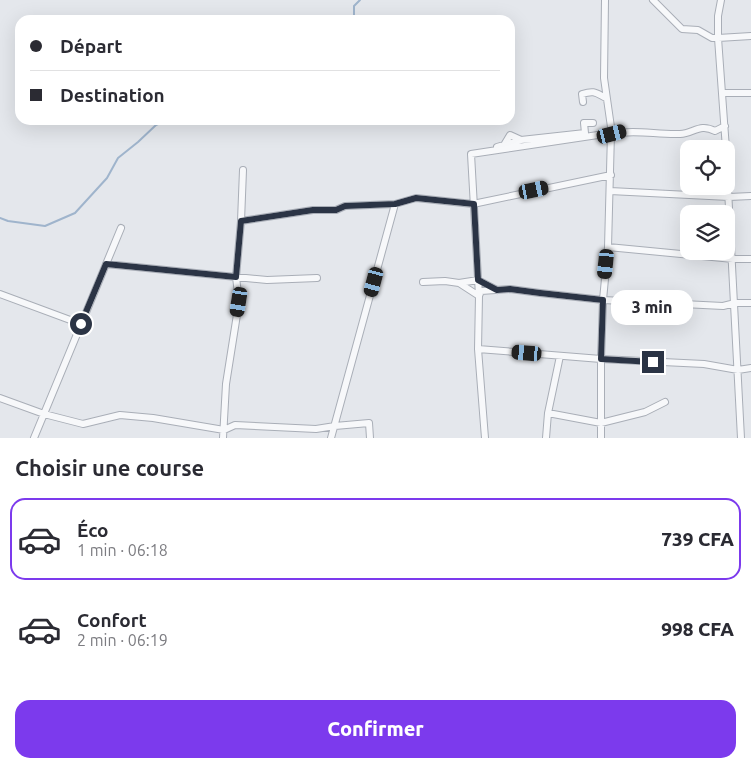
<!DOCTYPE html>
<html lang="fr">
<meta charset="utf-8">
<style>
body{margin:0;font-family:Ubuntu,sans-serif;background:#f2f2f3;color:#2b2b33;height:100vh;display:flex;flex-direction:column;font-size:19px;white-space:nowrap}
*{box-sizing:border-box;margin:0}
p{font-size:16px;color:#7c7c81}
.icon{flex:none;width:28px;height:28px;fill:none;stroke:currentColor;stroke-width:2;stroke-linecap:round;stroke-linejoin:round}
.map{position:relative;height:438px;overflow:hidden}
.side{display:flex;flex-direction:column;background:#fff;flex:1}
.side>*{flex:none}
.guide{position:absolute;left:15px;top:15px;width:500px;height:110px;border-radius:15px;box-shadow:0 5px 20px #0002;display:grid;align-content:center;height:110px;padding:0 15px;background:#fff}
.controls{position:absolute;left:680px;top:140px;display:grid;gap:10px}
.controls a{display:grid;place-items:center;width:55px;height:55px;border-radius:10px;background:#fff;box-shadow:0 5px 20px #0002;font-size:25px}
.end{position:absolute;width:22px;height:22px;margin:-11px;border:6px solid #2b3445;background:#fff;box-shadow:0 0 0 2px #fff}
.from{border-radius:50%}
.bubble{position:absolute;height:35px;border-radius:15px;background:#fff;box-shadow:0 5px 20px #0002;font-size:16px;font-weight:800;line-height:35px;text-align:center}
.car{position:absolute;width:15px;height:30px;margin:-15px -8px;border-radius:6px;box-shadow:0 0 4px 1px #0007;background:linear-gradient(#222 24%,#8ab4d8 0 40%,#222 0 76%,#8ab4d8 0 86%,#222 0)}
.guide b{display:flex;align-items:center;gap:18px;height:48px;font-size:19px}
.guide b+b{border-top:1px solid #e1e1e2}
.guide i{width:12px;height:12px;background:#2b2b33}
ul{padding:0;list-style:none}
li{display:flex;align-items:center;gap:15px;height:82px;margin:0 10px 8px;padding:0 5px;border:2px solid transparent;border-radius:15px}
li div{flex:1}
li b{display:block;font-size:19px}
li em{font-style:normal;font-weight:800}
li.current{border-color:#7c3aed}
li>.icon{width:45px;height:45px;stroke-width:1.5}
h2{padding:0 15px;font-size:22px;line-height:60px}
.button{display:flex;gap:10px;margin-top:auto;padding:10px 15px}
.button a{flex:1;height:58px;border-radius:15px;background:#7c3aed;color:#fff;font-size:20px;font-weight:800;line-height:58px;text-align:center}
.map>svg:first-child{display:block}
</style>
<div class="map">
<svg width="751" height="438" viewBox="0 0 751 438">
<rect width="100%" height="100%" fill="#e4e7ec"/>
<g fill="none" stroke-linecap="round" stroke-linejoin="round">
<path stroke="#9fb4cc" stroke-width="2" d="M354 20V6L360 0
M0 218 8 221 45 226 75 213 107 178 118 158 138 142 156 125 166 120"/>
<g stroke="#a9aeb7" stroke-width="8">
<path id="minor" d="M605 0 604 78 612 134C635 129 657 135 680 134 694 133 700 123 715 131L725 126
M653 0 682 29 698 30 712 38H718V16L721 0
M722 93H751
M583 102 582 94C595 90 596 93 606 98
M504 145 510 135 521 140
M497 147 521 140 585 133 584 123H593
M726 149 718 38 751 36
M726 151 741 438
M610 191 729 197 751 196
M241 221 243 170
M608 247 733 259H751
M106 264 267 280 317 278
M423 282 445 281 459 283 479 296 481 291 510 289 540 293 603 300 723 306 735 303H751
M459 283 478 280 497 290
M0 294 81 324
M478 349 601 359 704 364 738 370 751 368
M0 398 44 414 83 424 120 415 153 418 224 430 235 425 316 429 335 426 369 423 370 438
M548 413 601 423 645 412 665 402
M34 438 121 228
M223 438 226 384 239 302 236 277 241 221 313 210H336L345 206 395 204 416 198 473 204 611 175
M331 438 395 204
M485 438 478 349 479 296 471 154 611 133 608 247 603 300 601 359V438
M546 438 548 413 560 356"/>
</g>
<use href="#minor" stroke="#f7f8fa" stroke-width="6"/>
</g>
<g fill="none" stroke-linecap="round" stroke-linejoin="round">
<path stroke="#2b3445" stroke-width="6" d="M81 324 106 264 236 277 241 221 313 210H336L345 206 395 204 416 198 474 204 478 280 497 290 510 289 540 293 603 300 601 359 653 362"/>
</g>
</svg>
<div class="controls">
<a><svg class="icon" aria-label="locate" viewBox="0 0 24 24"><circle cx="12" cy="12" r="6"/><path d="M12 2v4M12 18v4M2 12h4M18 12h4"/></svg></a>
<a><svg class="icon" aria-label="layers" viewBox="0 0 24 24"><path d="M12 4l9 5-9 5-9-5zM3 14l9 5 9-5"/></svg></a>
</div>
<i class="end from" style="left:81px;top:324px"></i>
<i class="end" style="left:653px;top:362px"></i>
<div class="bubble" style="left:611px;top:290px;width:82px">3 min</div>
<i class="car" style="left:612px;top:134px;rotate:76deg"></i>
<i class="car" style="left:534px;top:190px;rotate:78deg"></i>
<i class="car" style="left:606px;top:264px;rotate:186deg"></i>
<i class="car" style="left:374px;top:282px;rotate:195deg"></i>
<i class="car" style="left:239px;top:302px;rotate:189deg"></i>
<i class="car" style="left:527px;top:353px;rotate:275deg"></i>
<div class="guide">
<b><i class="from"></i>Départ</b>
<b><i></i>Destination</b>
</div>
</div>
<section class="side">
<h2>Choisir une course</h2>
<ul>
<li class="current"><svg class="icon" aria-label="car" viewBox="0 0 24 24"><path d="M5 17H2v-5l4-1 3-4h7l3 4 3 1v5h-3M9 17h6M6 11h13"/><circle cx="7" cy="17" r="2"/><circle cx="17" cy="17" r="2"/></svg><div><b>Éco</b><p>1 min · 06:18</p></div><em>739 CFA</em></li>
<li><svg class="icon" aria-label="car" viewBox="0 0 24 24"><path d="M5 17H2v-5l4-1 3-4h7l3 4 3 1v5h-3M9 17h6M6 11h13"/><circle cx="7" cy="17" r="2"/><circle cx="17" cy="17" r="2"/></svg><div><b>Confort</b><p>2 min · 06:19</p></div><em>998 CFA</em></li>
</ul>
<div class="button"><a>Confirmer</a></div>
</section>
